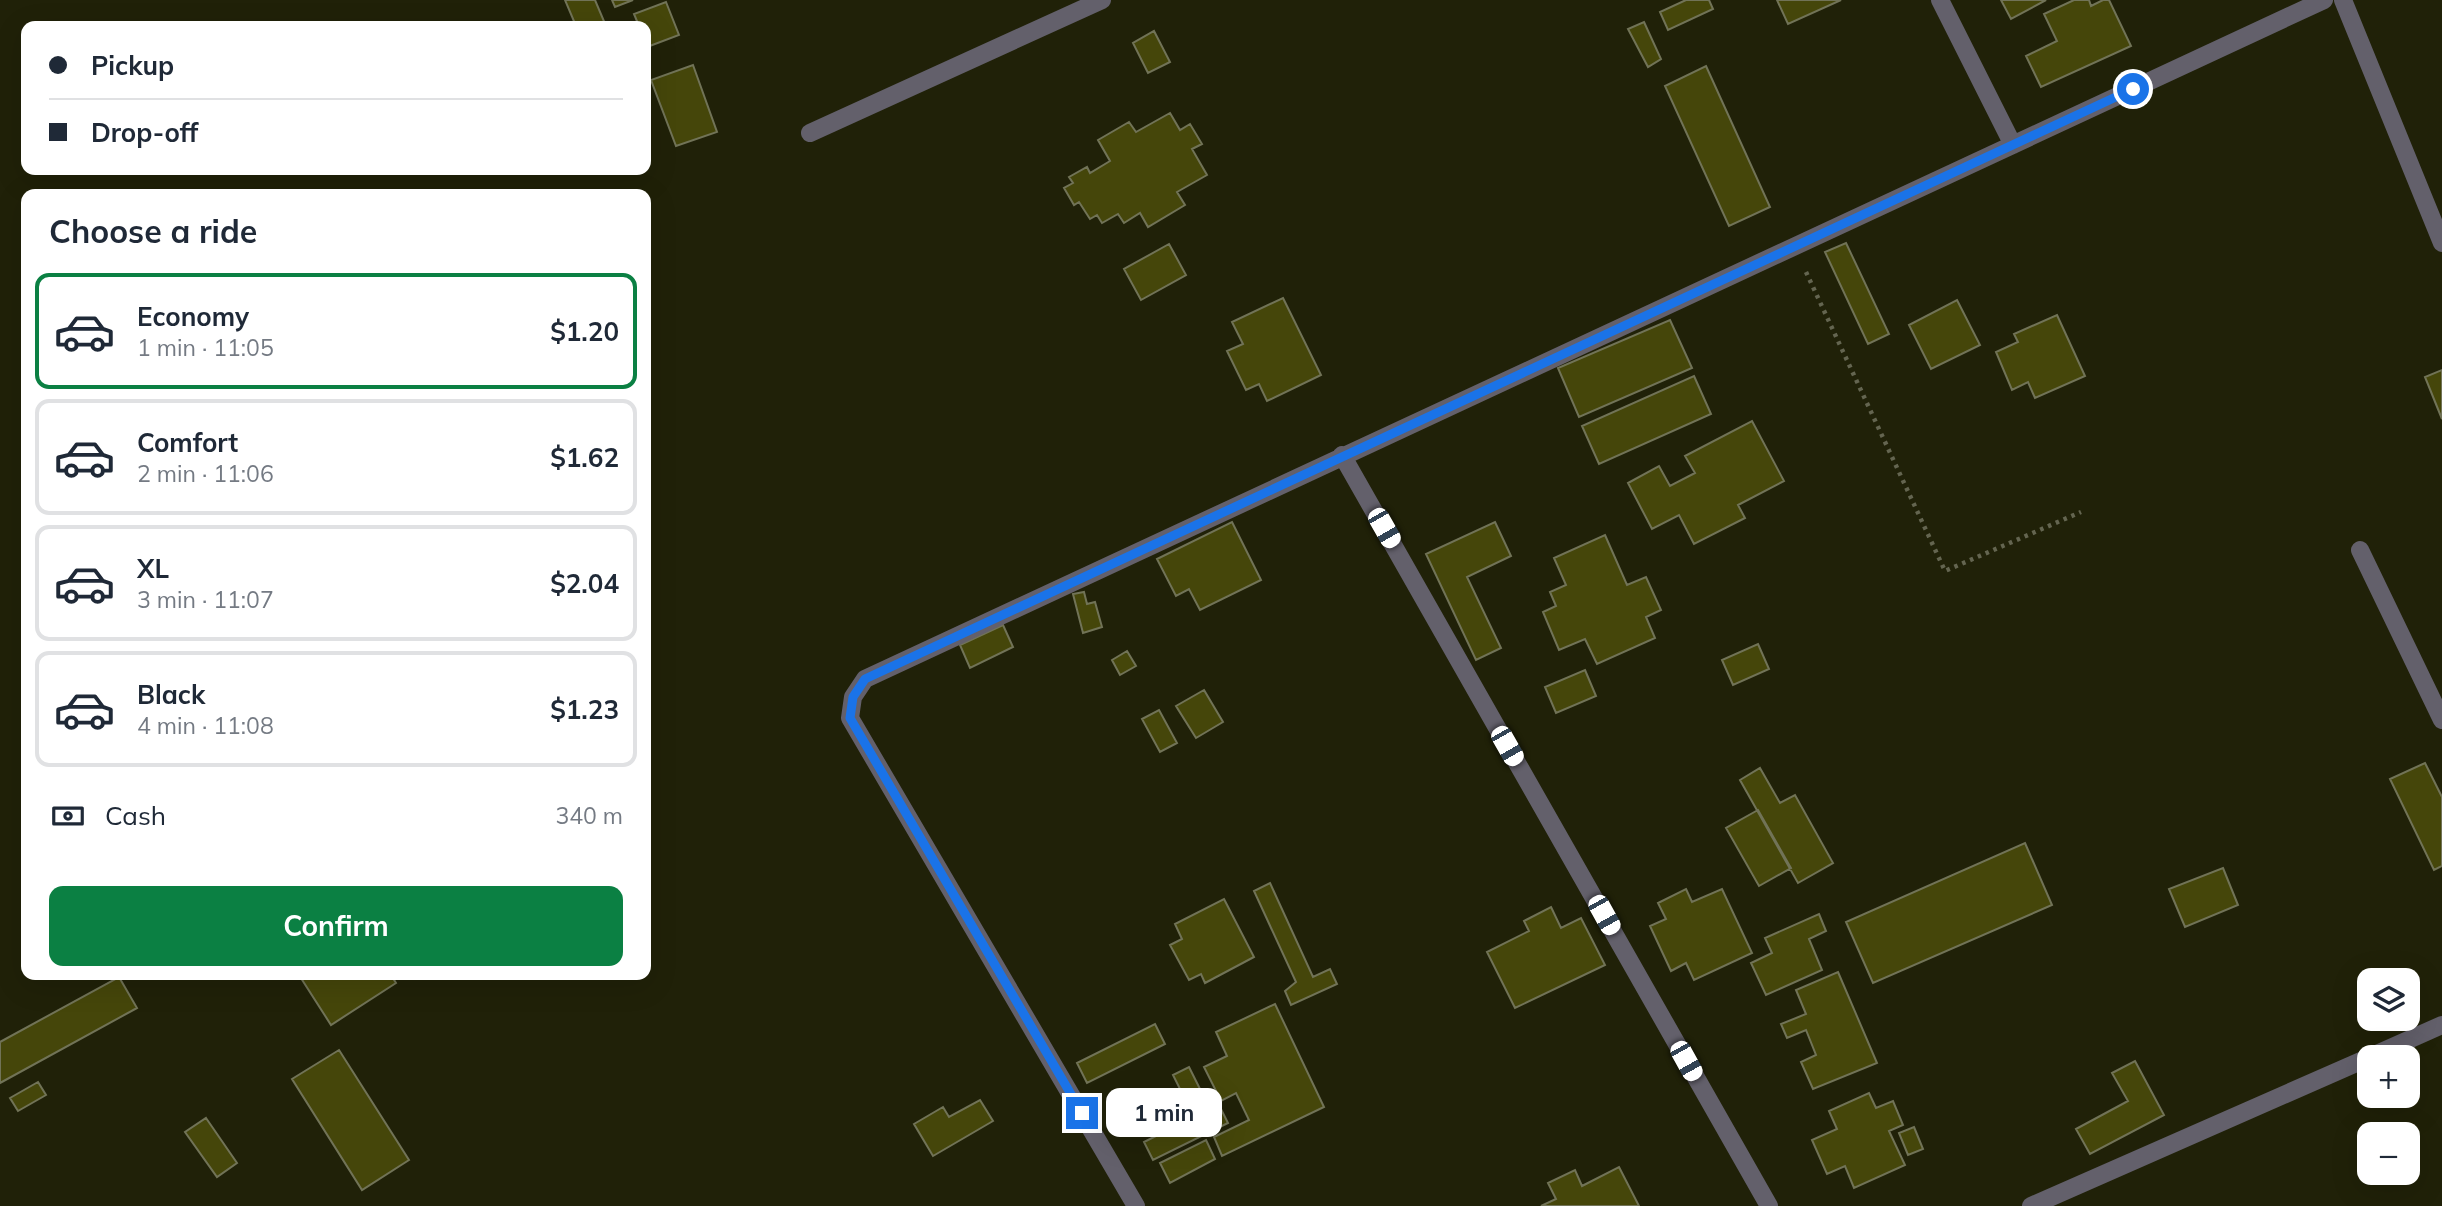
<!DOCTYPE html>
<meta charset="utf-8">
<style>
body{margin:0;font-family:Mulish,sans-serif;background:#f2f2f3;color:#1f2937;height:100vh;display:flex;flex-direction:column;font-size:26px;white-space:nowrap}
*{box-sizing:border-box;margin:0}
p{font-size:23px;color:#747a83}
.icon{flex:none;width:38px;height:38px;fill:none;stroke:currentColor;stroke-width:2;stroke-linecap:round;stroke-linejoin:round}
.map{position:relative;flex:1;overflow:hidden}
.drawer{position:absolute;left:21px;top:189px;width:630px;height:791px;display:flex;flex-direction:column;background:#fff;border-radius:14px;box-shadow:0 7px 28px #0002}
.drawer>*{flex:none}
.guide{position:absolute;left:21px;top:21px;width:630px;height:154px;border-radius:14px;box-shadow:0 7px 28px #0002;display:grid;align-content:center;height:154px;padding:0 28px;background:#fff}
.controls{position:absolute;left:2357px;top:968px;display:grid;gap:14px}
.controls a{display:grid;place-items:center;width:63px;height:63px;border-radius:14px;background:#fff;box-shadow:0 7px 28px #0002;font-size:35px}
.end{position:absolute;width:32px;height:32px;margin:-16px;border:9px solid #1a73e8;background:#fff;box-shadow:0 0 0 4px #fff}
.from{border-radius:50%}
.bubble{position:absolute;height:49px;border-radius:14px;background:#fff;box-shadow:0 7px 28px #0002;font-size:23px;font-weight:700;line-height:49px;text-align:center}
.car{position:absolute;width:21px;height:42px;margin:-21px -10px;border-radius:9px;box-shadow:0 0 5px 2px #0007;background:linear-gradient(#fff 24%,#345 0 40%,#fff 0 76%,#345 0 86%,#fff 0)}
.guide b{display:flex;align-items:center;gap:24px;height:66px;font-size:26px}
.guide b+b{border-top:2px solid #e0e1e3}
.guide i{width:18px;height:18px;background:#1f2937}
ul{padding:0;list-style:none}
li{display:flex;align-items:center;gap:21px;height:116px;margin:0 14px 10px;padding:0 14px;border:4px solid #e0e1e3;border-radius:14px}
li div{flex:1}
li b{display:block;font-size:26px}
li em{font-style:normal;font-weight:700}
li.active{border-color:#0b8043}
li>.icon{width:63px;height:63px;stroke-width:1.5}
h2{padding:0 28px;font-size:32px;line-height:84px}
.pay{display:flex;align-items:center;gap:18px;height:77px;padding:0 28px;font-size:26px}
.pay p{margin-inline-start:auto}
.primary-button{display:flex;gap:14px;margin-top:auto;padding:14px 28px}
.primary-button a{flex:1;height:80px;border-radius:14px;background:#0b8043;color:#fff;font-size:28px;font-weight:700;line-height:80px;text-align:center}
.map>svg:first-child{display:block}
</style>
<div class="map">
<svg width="2442" height="1206" viewBox="0 0 2442 1206">
<rect width="100%" height="100%" fill="#202108"/>
<path fill="#45460a" stroke="#717357" stroke-width="2" d="M565 0H595L606 26H576Z
M612 0H633L615 7Z
M1686 0H1709L1713 9 1668 30 1660 12Z
M1777 0H1841L1788 24Z
M2001 0H2046L2011 19Z
M2074 0H2089L2091 6 2103 0H2109L2131 46 2041 87 2026 56 2057 41 2044 14Z
M666 2 679 35 647 47 646 26H639L634 14Z
M1644 22 1661 59 1648 67 1628 29Z
M1154 31 1170 62 1148 73 1133 43Z
M693 65 717 132 676 146 651 80Z
M1706 66 1770 207 1729 226 1665 86Z
M1170 113 1180 130 1190 124 1202 144 1192 149 1207 175 1177 192 1185 205 1148 227 1140 213 1124 223 1118 214 1102 223 1097 215 1090 219 1079 202 1074 205 1064 188 1073 183 1069 177 1087 167 1090 173 1110 161 1098 140 1129 122 1136 132Z
M1846 243 1889 334 1868 344 1825 252Z
M1169 244 1186 275 1141 300 1124 269Z
M1283 298 1321 375 1267 401 1259 384 1246 390 1227 351 1243 344 1232 322Z
M1957 300 1980 345 1931 369 1909 325Z
M2057 315 2085 376 2035 398 2028 382 2012 390 1996 352 2018 342 2014 334Z
M1670 320 1692 368 1579 417 1558 368Z
M2442 370V419L2425 377Z
M1694 376 1711 414 1599 464 1582 426Z
M1752 421 1784 481 1738 505 1745 518 1694 544 1679 515 1652 529 1628 483 1659 466 1670 486 1695 473 1685 456Z
M1232 522 1261 580 1200 610 1189 589 1176 596 1157 559Z
M1495 522 1511 556 1467 577 1501 648 1476 660 1426 554Z
M1605 535 1627 585 1646 577 1661 610 1646 617 1655 638 1597 664 1585 639 1559 650 1543 612 1556 606 1550 592 1566 585 1554 558Z
M1084 592 1087 604 1095 602 1102 627 1083 633 1073 594Z
M1003 625 1013 647 970 668 960 645Z
M1758 644 1769 669 1733 685 1722 660Z
M1127 651 1136 666 1120 675 1112 660Z
M1585 670 1596 696 1556 713 1545 687Z
M1204 690 1223 722 1196 738 1176 706Z
M1159 710 1177 743 1160 752 1142 719Z
M2425 763 2442 797V866L2434 870 2390 779Z
M1760 768 1780 803 1795 795 1833 863 1798 883 1740 780Z
M1758 810 1791 868 1759 886 1726 828Z
M2025 843 2052 905 1873 983 1846 922Z
M2223 868 2238 905 2185 927 2169 889Z
M1270 883 1313 977 1330 969 1337 984 1291 1005 1285 991 1296 982 1254 891Z
M1686 889 1692 902 1722 889 1752 953 1694 980 1686 963 1671 971 1650 926 1666 919 1658 903Z
M1224 899 1254 957 1205 983 1201 974 1189 980 1170 945 1182 939 1175 924Z
M1551 907 1561 928 1581 918 1605 965 1515 1008 1487 952 1529 931 1524 921Z
M1819 914 1826 931 1809 939 1822 970 1766 995 1751 963 1772 953 1765 938Z
M1838 972 1877 1063 1813 1089 1801 1062 1816 1055 1806 1030 1787 1038 1781 1024 1806 1014 1796 990Z
M299 975H391L396 983 331 1025Z
M119 977 137 1008 0 1083V1042Z
M1275 1004 1324 1107 1222 1156 1214 1137 1249 1120 1236 1093 1221 1101 1204 1067 1227 1056 1216 1032Z
M1155 1024 1165 1044 1087 1083 1077 1063Z
M339 1050 409 1160 362 1190 292 1079Z
M2135 1061 2164 1115 2090 1154 2076 1129 2128 1101 2112 1073Z
M1189 1067 1210 1109 1219 1105 1228 1123 1153 1160 1144 1142 1194 1117 1173 1075Z
M38 1082 46 1095 18 1111 10 1098Z
M1869 1093 1876 1108 1893 1101 1903 1125 1889 1131 1905 1165 1854 1188 1845 1166 1827 1174 1812 1140 1837 1129 1829 1111Z
M980 1100 993 1121 933 1156 914 1124 943 1107 949 1117Z
M206 1118 237 1163 217 1177 185 1132Z
M1914 1127 1923 1149 1908 1155 1899 1133Z
M1206 1140 1215 1159 1170 1183 1160 1163Z
M1619 1167 1639 1206H1541L1556 1199 1548 1183 1575 1170 1582 1186Z"/>
<g fill="none" stroke-linecap="round" stroke-linejoin="round">
<path stroke="#646550" stroke-width="4.5" stroke-dasharray="3.5 5" stroke-linecap="butt" d="M1806 272 1945 571 2081 512"/>
<path stroke="#63606b" stroke-width="18" d="M1940 0 2013 145
M2343 0 2442 243
M810 133 1102 0
M1342 455 1769 1206
M2360 550 2442 720
M2370 1057 2442 1025
M1136 1206 850 718 853 697 865 679 2324 0
M2031 1206 2370 1057"/>
</g>
<g fill="none" stroke-linecap="round" stroke-linejoin="round">
<path stroke="#1a73e8" stroke-width="9" d="M1082 1113 850 718 853 697 865 679 2133 89"/>
</g>
</svg>
<div class="controls">
<a><svg class="icon" aria-label="layers" viewBox="0 0 24 24"><path d="M12 4l9 5-9 5-9-5zM3 14l9 5 9-5"/></svg></a>
<a>+</a>
<a>−</a>
</div>
<i class="end from" style="left:2133px;top:89px"></i>
<i class="end" style="left:1082px;top:1113px"></i>
<div class="bubble" style="left:1106px;top:1088px;width:116px">1 min</div>
<i class="car" style="left:1384px;top:528px;rotate:150deg"></i>
<i class="car" style="left:1507px;top:746px;rotate:150deg"></i>
<i class="car" style="left:1604px;top:915px;rotate:151deg"></i>
<i class="car" style="left:1686px;top:1061px;rotate:151deg"></i>
<div class="guide">
<b><i class="from"></i>Pickup</b>
<b><i></i>Drop-off</b>
</div>
<section class="drawer">
<h2>Choose a ride</h2>
<ul>
<li class="active"><svg class="icon" aria-label="car" viewBox="0 0 24 24"><path d="M5 17H2v-5l4-1 3-4h7l3 4 3 1v5h-3M9 17h6M6 11h13"/><circle cx="7" cy="17" r="2"/><circle cx="17" cy="17" r="2"/></svg><div><b>Economy</b><p>1 min · 11:05</p></div><em>$1.20</em></li>
<li><svg class="icon" aria-label="car" viewBox="0 0 24 24"><path d="M5 17H2v-5l4-1 3-4h7l3 4 3 1v5h-3M9 17h6M6 11h13"/><circle cx="7" cy="17" r="2"/><circle cx="17" cy="17" r="2"/></svg><div><b>Comfort</b><p>2 min · 11:06</p></div><em>$1.62</em></li>
<li><svg class="icon" aria-label="car" viewBox="0 0 24 24"><path d="M5 17H2v-5l4-1 3-4h7l3 4 3 1v5h-3M9 17h6M6 11h13"/><circle cx="7" cy="17" r="2"/><circle cx="17" cy="17" r="2"/></svg><div><b>XL</b><p>3 min · 11:07</p></div><em>$2.04</em></li>
<li><svg class="icon" aria-label="car" viewBox="0 0 24 24"><path d="M5 17H2v-5l4-1 3-4h7l3 4 3 1v5h-3M9 17h6M6 11h13"/><circle cx="7" cy="17" r="2"/><circle cx="17" cy="17" r="2"/></svg><div><b>Black</b><p>4 min · 11:08</p></div><em>$1.23</em></li>
</ul>
<div class="pay"><svg class="icon" aria-label="cash" viewBox="0 0 24 24"><path d="M3 7h18v10H3z"/><circle cx="12" cy="12" r="2"/></svg>Cash<p>340 m</p></div>
<div class="primary-button"><a>Confirm</a></div>
</section>
</div>
